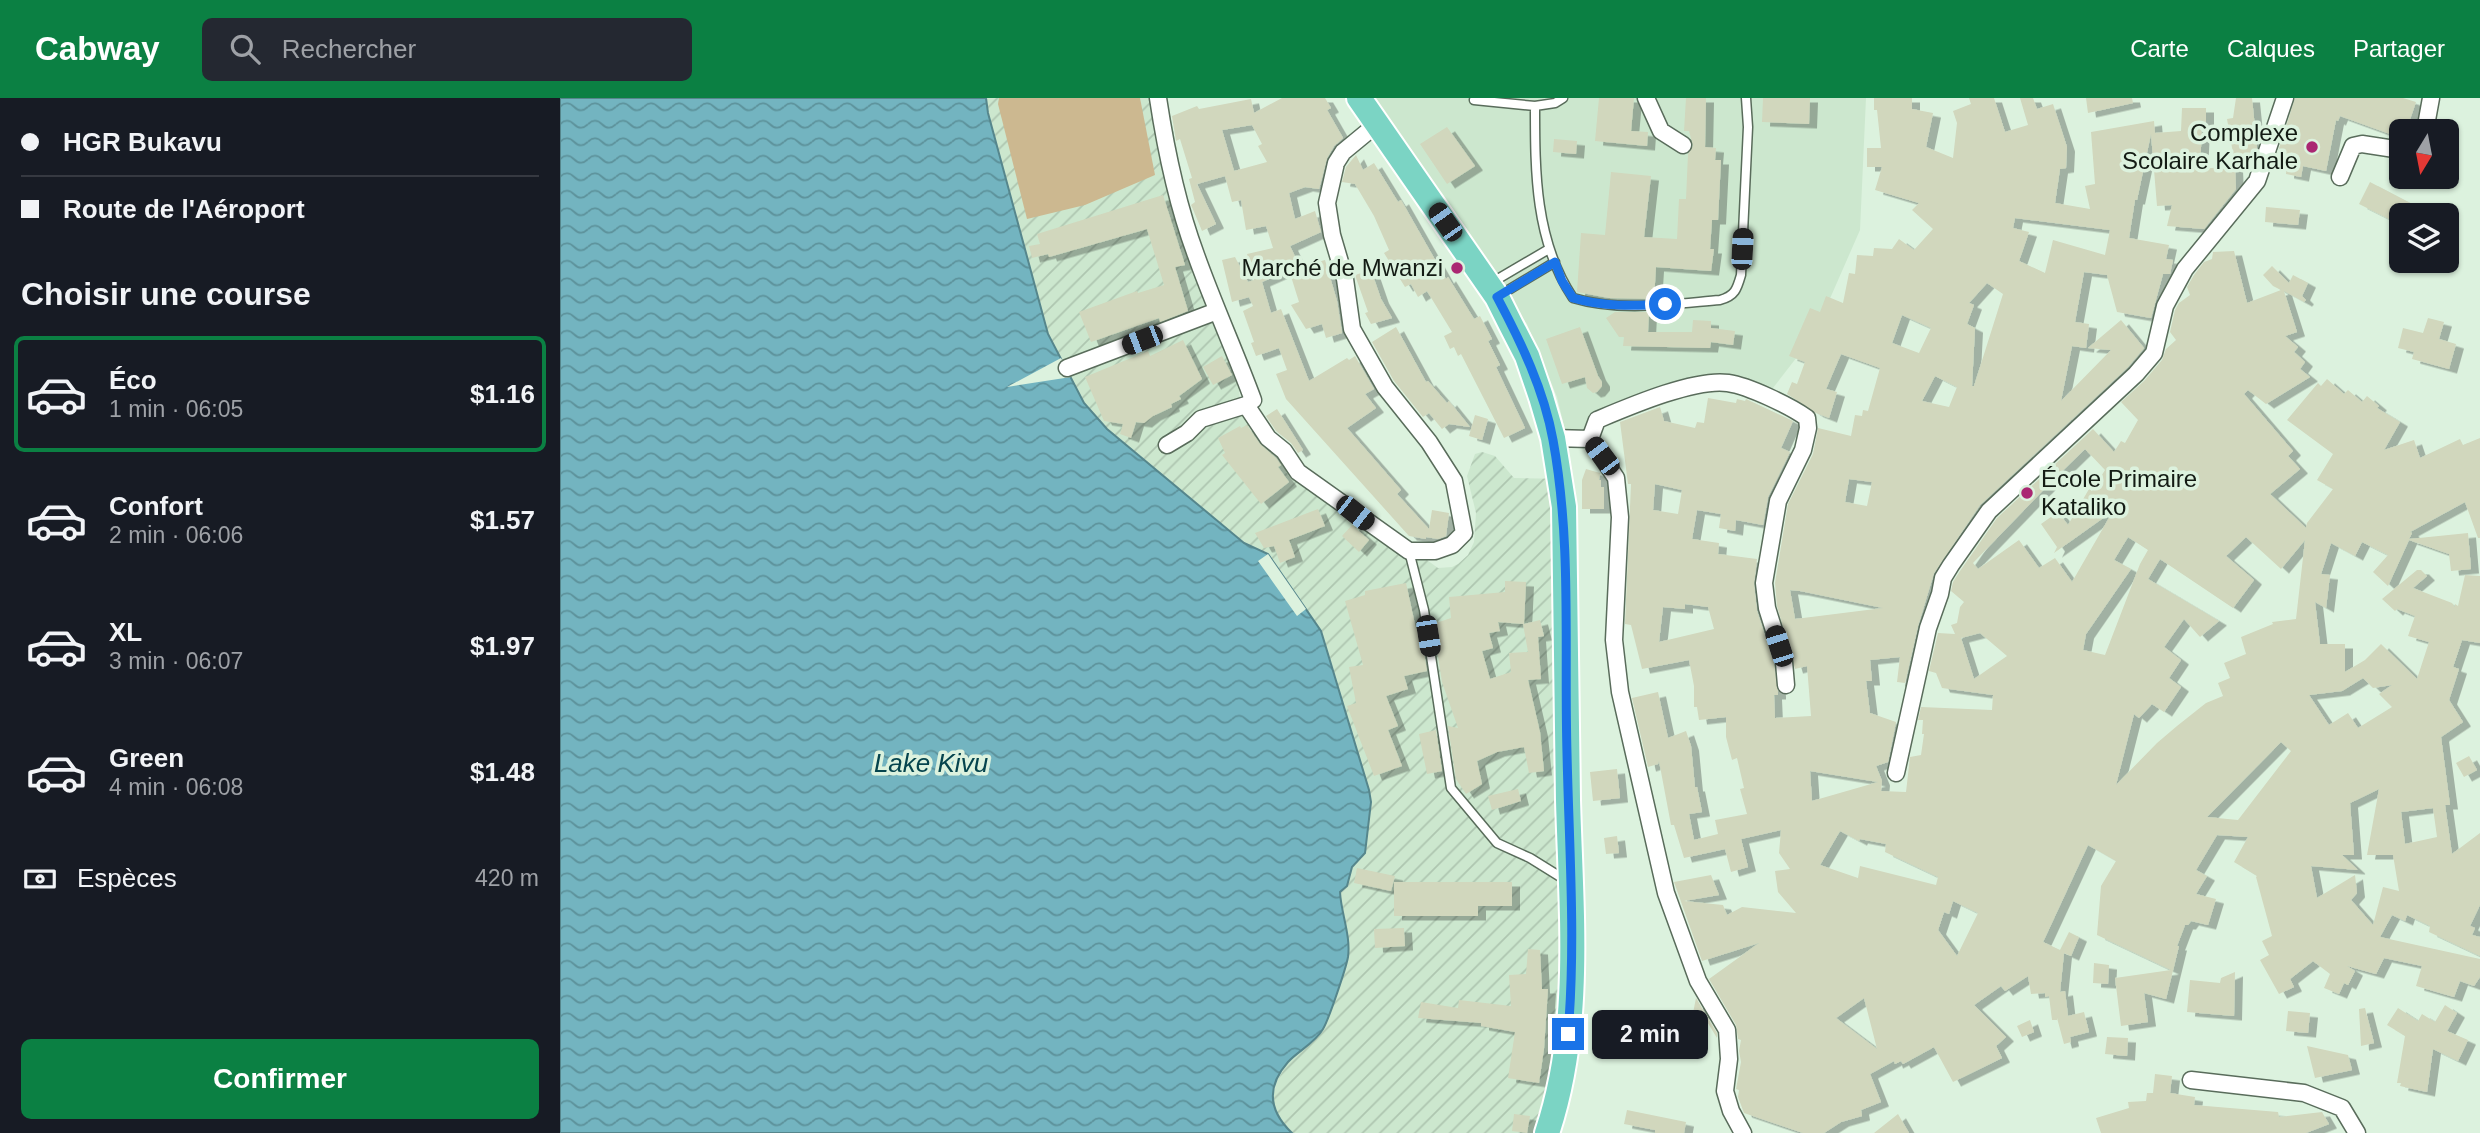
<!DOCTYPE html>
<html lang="fr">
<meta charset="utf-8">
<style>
body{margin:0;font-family:Helvetica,sans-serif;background:#242831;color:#f1f3f6;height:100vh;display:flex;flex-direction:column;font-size:26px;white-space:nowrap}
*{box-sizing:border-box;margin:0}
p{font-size:23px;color:#9ea1a6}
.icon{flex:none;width:38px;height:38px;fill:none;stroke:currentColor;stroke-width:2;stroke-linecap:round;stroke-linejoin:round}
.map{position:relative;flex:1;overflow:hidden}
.side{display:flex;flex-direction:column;background:#171b24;width:560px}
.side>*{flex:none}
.guide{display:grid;align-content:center;height:154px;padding:0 21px;background:#171b24}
.needle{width:46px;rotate:190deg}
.tools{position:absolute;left:1829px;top:21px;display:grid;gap:14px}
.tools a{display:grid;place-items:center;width:70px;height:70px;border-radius:10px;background:#171b24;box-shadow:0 2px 5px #0004;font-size:35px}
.end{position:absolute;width:32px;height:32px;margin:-16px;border:9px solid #1a73e8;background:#fff;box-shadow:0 0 0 4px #fff}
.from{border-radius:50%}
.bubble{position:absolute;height:49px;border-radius:10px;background:#171b24;box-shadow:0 2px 5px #0004;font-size:23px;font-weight:700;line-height:49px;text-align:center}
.car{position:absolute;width:21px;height:42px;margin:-21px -10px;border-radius:9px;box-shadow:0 0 5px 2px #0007;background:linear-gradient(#222 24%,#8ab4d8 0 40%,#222 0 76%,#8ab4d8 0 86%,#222 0)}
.guide b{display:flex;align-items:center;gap:24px;height:66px;font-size:26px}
.guide b+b{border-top:2px solid #363941}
.guide i{width:18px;height:18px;background:#f1f3f6}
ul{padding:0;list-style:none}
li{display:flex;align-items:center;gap:21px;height:116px;margin:0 14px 10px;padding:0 7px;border:4px solid transparent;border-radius:10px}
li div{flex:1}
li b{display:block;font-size:26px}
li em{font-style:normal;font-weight:700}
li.selected{border-color:#0b8043}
li>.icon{width:63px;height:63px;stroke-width:1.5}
h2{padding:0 21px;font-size:32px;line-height:84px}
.pay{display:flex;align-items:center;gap:18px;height:77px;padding:0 21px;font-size:26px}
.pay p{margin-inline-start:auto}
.cta{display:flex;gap:14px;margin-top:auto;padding:14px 21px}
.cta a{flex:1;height:80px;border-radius:10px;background:#0b8043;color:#fff;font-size:28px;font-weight:700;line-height:80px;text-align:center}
header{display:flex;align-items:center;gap:42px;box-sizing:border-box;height:98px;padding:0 35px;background:#0b8043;color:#fff}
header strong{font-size:33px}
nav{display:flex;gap:38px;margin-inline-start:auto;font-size:24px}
.search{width:490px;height:63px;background:#242831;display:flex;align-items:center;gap:18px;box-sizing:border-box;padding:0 24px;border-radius:10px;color:#9ea1a6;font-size:26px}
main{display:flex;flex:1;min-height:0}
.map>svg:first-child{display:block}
</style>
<header>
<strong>Cabway</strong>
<div class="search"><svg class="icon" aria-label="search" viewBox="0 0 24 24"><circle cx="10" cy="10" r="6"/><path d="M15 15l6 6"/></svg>Rechercher</div>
<nav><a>Carte</a><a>Calques</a><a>Partager</a></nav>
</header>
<main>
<section class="side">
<div class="guide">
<b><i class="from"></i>HGR Bukavu</b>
<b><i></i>Route de l'Aéroport</b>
</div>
<h2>Choisir une course</h2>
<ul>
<li class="selected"><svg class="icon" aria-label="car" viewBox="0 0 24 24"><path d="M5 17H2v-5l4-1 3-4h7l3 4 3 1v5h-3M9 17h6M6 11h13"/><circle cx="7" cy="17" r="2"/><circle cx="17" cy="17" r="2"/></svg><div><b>Éco</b><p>1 min · 06:05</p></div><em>$1.16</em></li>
<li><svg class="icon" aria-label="car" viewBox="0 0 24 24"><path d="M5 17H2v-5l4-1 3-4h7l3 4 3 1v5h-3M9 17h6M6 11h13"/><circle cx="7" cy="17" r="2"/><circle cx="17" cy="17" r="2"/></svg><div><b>Confort</b><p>2 min · 06:06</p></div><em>$1.57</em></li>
<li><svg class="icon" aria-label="car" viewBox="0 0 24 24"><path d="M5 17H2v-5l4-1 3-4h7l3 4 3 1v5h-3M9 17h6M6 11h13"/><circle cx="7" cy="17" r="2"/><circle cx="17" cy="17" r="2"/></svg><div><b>XL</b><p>3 min · 06:07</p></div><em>$1.97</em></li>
<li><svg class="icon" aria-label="car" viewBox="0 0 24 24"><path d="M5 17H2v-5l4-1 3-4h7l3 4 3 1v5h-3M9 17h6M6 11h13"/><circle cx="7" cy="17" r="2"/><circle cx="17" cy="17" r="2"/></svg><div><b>Green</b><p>4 min · 06:08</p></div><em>$1.48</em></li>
</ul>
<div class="pay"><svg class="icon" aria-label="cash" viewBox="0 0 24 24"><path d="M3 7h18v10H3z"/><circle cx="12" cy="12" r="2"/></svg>Espèces<p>420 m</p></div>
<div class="cta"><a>Confirmer</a></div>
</section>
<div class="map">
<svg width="1920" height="1035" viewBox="0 0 1920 1035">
<defs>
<pattern id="industrial-furrows" width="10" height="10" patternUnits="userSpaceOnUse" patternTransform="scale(1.75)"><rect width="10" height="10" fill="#cce7ce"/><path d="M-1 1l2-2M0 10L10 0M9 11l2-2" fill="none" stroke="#aec6b0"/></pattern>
<pattern id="water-waves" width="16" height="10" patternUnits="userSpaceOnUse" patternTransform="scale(1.75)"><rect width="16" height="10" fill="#73b4c0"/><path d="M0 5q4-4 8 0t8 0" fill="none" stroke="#5d929b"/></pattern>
<filter id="shadow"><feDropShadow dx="8" dy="4.5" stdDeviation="0" flood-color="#0004"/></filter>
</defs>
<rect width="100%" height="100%" fill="#dcf2de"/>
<path fill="#cce7ce" d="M807 0H1306L1300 132 1254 237 1206 299 1168 285 1037 322 1030 341 1007 340 997 299 967 226Z"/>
<path fill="url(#industrial-furrows)" d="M426 0H607L624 90 678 283 680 302 720 356 878 470 892 469 898 466 908 457 914 444 916 415 907 378 915 356 922 354 935 358 954 380 1011 381 1020 768 994 1035H732L719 1022 713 1012 712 1002 717 983 728 964 757 939 780 794 788 784 792 770 802 760 811 704 809 692 761 533 708 456 684 445 547 331 524 305 488 236 425 6Z"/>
<path fill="#ccb890" d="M439 0H580L595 77 525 107 467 121 438 6Z"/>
<path fill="url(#water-waves)" stroke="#56868c" stroke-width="2" d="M0 0H426L428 15 488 236 524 305 547 331 684 445 708 456 761 533 809 692 811 704 805 755 792 769 787 788 780 794C781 815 791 838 788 859 786 870 769 921 763 931 755 945 738 953 728 964 705 990 710 1014 732 1035H0Z"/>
<path fill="#dcf2de" d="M501 260 511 279 447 289Z
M708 456 746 511 737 518 698 463Z"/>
<path fill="#d1d7bd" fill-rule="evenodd" filter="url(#shadow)" d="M722 0H765L771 10 767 12 783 40 774 48 767 60 759 91 745 89 729 95 735 121 755 113 761 134 730 148 740 169 765 162 777 203 782 235 766 240 762 226 746 231 731 207 739 204 729 172 702 184 711 215 721 211 749 283 787 260 789 262 795 258 814 291 805 296 816 310 787 330 841 392 837 396 869 431 872 412 889 415 886 438 878 441 866 439V441L849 438 726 301 716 276 727 272 719 250 696 258 691 245 694 244 683 213 693 208 689 199 672 204 662 162 675 159 688 184 694 182 687 156 713 150 706 128 686 132 681 102 672 104 665 78 637 86 656 126 642 133 632 109 631 107 635 104 629 81 632 80 620 41 616 43 612 18 637 8 639 11 691 1 694 15ZM692 27 702 46 698 48 707 64 674 73 662 32Z
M1039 0H1074L1071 33 1088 34 1087 48 1035 43Z
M1126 0H1146L1145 49 1156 50 1155 62H1161L1158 122H1152L1150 151H1154L1151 173 1096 169 1094 201 1049 200 1017 194 1021 135 1045 137 1051 74 1091 78 1084 139 1117 141 1119 101H1126L1128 56 1133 48 1129 33H1124Z
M1203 0H1250L1249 26 1202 24Z
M1314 0H1352V11L1373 15 1366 49 1393 60 1397 25 1393 13 1411 6 1409 0H1434L1445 34 1468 27 1460 0H1473L1477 11 1493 6 1507 49 1506 70 1500 71 1495 105 1530 111 1525 88 1535 86 1531 34 1594 23 1595 35 1621 33 1622 10H1646V28H1642L1640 71 1675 68 1676 91 1644 131 1607 128 1612 107 1597 108 1591 36 1577 102H1575L1569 140 1609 147 1606 161 1613 162 1610 176H1603L1591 220 1557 214 1547 177 1524 174 1515 224 1529 226 1526 250 1512 248 1501 303 1551 252 1528 250 1561 222 1584 250 1568 269 1420 407 1374 475 1358 528 1345 585 1337 584 1340 559 1310 562 1312 583H1306L1310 615 1336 624 1328 664 1316 668 1322 683 1321 693 1346 694 1350 659 1361 657 1364 636H1362L1363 622H1358L1361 609 1432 612 1433 597 1382 590 1376 575 1369 573 1378 535 1395 536 1391 527 1397 525 1400 509 1404 504 1391 493 1393 484 1400 473 1437 420 1533 331 1554 354 1561 343 1565 345 1578 322 1561 304 1584 283 1602 262 1606 251 1616 242 1610 234 1615 212 1619 205 1630 197 1627 189 1634 177 1644 164 1652 161 1653 154 1674 153 1687 205 1721 192 1713 188 1703 177 1712 168 1729 185 1733 177 1748 185 1742 198 1746 202 1744 204 1724 193 1737 234 1725 238 1738 249 1734 254 1745 264 1740 271 1750 279 1706 306 1688 292 1684 296 1733 353 1728 358 1740 371 1710 396 1746 430 1747 425 1773 391 1757 382 1773 356 1727 322 1758 285 1761 288 1767 281 1784 296 1788 292 1802 304 1807 298 1819 308 1817 310 1840 324 1824 352 1854 342 1860 360 1900 341 1903 347 1920 340V440H1918L1905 404 1850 434 1852 435 1849 441 1908 435 1911 471 1891 473 1889 456 1849 442 1828 488 1813 474 1828 457 1802 444 1795 458 1771 445 1761 476 1770 477 1766 510 1755 504 1760 546H1785V574L1805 562 1821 546 1857 581 1869 544 1848 538 1855 518 1837 511 1835 513 1822 501 1857 472H1861L1867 478 1853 490 1892 505 1895 509V506L1898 508 1905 477 1920 478V545L1902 542 1893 569 1899 571 1889 602 1903 624 1881 639 1890 707H1885L1892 756 1920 735V807L1910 828 1915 830 1912 837 1920 839V858L1869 834 1870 828 1847 817 1845 823 1832 817 1820 839 1920 861V879L1914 888 1900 883 1894 899 1856 888 1862 868 1824 860 1816 876 1787 868 1795 873 1788 887 1784 885 1779 896 1764 890 1770 876 1753 863 1730 881 1734 889 1719 896 1700 862 1709 857 1702 843 1712 838 1696 779 1697 778 1674 764 1688 739 1657 737 1636 772 1647 778 1636 796 1656 801 1648 827 1631 823 1628 827H1625L1617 848H1619L1606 901 1584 895 1588 924 1561 928 1555 880 1611 872 1537 837 1541 788 1556 763 1528 747 1483 844 1500 852 1509 834 1519 839 1511 858 1504 855 1500 894 1505 893 1508 918 1524 914 1529 934 1510 939 1511 944 1504 946 1497 920V922H1492L1489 898 1485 899V895L1471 896 1468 878 1445 893 1441 888 1414 907 1446 939 1436 948 1442 960 1393 984 1374 949 1343 966 1341 963 1335 966 1334 963 1310 976 1321 1004 1301 1012 1302 1018 1281 1024 1264 1035H1243L1184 1015 1178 999 1179 992 1176 991 1181 964 1179 953 1181 942 1178 941 1176 927 1149 881 1199 845 1142 863 1114 784 1151 777 1159 797 1124 803 1163 807 1167 817 1182 809 1236 815 1218 794 1215 773 1230 771 1219 755 1221 732 1181 741 1188 769 1171 774 1165 751 1124 760 1114 727H1111L1099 663 1098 666 1088 669 1072 600 1098 594 1108 640 1126 633 1131 648 1135 689H1137L1142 714 1129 716 1134 742 1158 736 1155 722 1187 716 1180 691 1184 690 1177 660 1172 662 1166 639V619L1139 622 1137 609H1134V588L1129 562 1082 571 1071 527 1065 526 1071 386H1068L1060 324 1100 309 1104 323 1135 330 1137 324 1144 325 1148 300 1176 305 1177 301 1185 303 1186 301 1233 323 1221 350 1230 354 1208 399 1203 427 1176 422 1175 433 1159 430 1161 416 1137 412 1132 441 1159 445 1158 456 1197 461 1194 486 1197 513 1214 566 1218 594V597H1214L1215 620 1251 618 1247 568 1235 571 1217 508 1215 485 1228 406 1253 356 1258 330 1291 338 1295 317 1302 318 1303 312 1308 313 1320 270 1281 256 1266 291 1277 294 1269 320 1256 315 1227 296 1232 284 1237 286 1245 264 1229 258 1250 210 1260 214 1266 198 1283 205 1289 175 1295 176 1297 157 1313 158 1314 150 1332 151 1339 141 1354 152 1373 131 1352 112 1359 105 1315 92 1322 69H1307V50H1321L1317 12H1314ZM1455 120 1550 132 1545 157 1493 142 1485 175 1459 163 1469 134 1453 130ZM1427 185 1443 196 1414 288H1412L1415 230 1407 226 1414 207 1409 205ZM1342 217 1371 230 1359 255 1332 245ZM1375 278 1397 289 1389 309 1362 303ZM1525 351 1545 372 1532 393 1529 391 1508 427 1498 414 1481 426 1497 449 1494 455 1553 413 1512 484 1495 460 1479 470 1459 442 1418 471 1413 465 1492 383ZM1289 381 1312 384 1307 408 1285 404ZM1095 386 1122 392 1118 416 1093 412ZM1568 439 1588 452 1580 466 1545 557 1523 552 1526 536 1571 471 1554 462ZM1686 439 1721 471 1745 442 1736 521 1712 524 1713 526 1681 539 1686 556 1664 565 1670 580 1658 585 1663 598 1646 605 1617 628 1597 645 1556 687 1574 616 1579 620 1592 606 1604 614 1621 589 1609 580 1621 562 1604 549 1624 521 1640 539 1659 523 1588 481 1600 461 1673 510 1694 482 1666 458ZM1230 492 1240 493 1323 510 1235 521ZM1125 506 1148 509 1154 531 1099 544 1103 509 1125 511ZM1420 535 1447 558 1414 581 1401 540ZM1803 580 1813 590 1832 587 1819 596 1832 609 1798 630 1788 615 1769 627 1749 597 1782 593ZM1721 644 1731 653 1678 722 1647 719ZM1250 673 1318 684 1252 703ZM1819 691 1807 757H1833L1839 793 1823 789 1813 827 1791 802 1797 795 1795 777 1757 800 1751 768 1798 772 1782 757H1794L1790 705ZM1873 710 1877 739 1845 746 1841 714ZM1280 733 1299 743 1300 741 1326 746 1325 754 1378 779 1376 787 1300 768 1298 780 1260 767ZM1393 803 1418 815 1397 858 1378 832 1384 814 1389 816ZM1304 900 1317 951 1276 920Z
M1526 0H1572L1573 5 1528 15Z
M1676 0H1692L1697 50 1692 65 1675 67 1667 21 1673 20Z
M1735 0H1843L1856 4 1846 33H1841V40L1780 18 1778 23 1776 22 1766 73 1743 68 1741 79 1726 76 1727 65 1715 63Z
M887 29 915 68 887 86 860 46Z
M994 41 1017 43 1016 56 993 54Z
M796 57 803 72 814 65 838 104 841 102 886 181 888 179 914 221 920 218 932 241 928 243 940 267 936 269 965 330 944 340 901 256 898 258 894 249 890 251 884 238 892 234 867 193 858 199 851 186 845 189 824 155 829 152 814 118 795 86 782 84 786 69Z
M1810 84 1856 108 1851 117H1841V127L1799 106Z
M603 97 625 167 615 169 628 213 600 224 599 220 531 244 519 214 577 193 578 195 604 187 587 131 489 159 488 156 472 160 469 148 480 146 477 136Z
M1706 109 1740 112 1738 127 1705 124Z
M811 172 821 201 832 220 811 226 805 215 808 214 795 177Z
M1055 214H1089L1088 234H1132L1133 222 1151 223V230L1175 233 1173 247 1151 244 1150 250 1063 248 1064 239H1059L1046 220Z
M1868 220 1884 224 1879 241 1896 246 1889 271 1852 261 1854 254 1838 250 1843 230 1863 235Z
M836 229 866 284 868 283 887 305 889 303 910 329 889 326 882 331 869 315 863 319 834 283 812 244Z
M1020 229 1038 278 1042 284V288L1037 294 1033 295 1027 290 1025 279 1002 286 986 241Z
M623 242 642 281 619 298 621 301 611 306 612 309 593 318 584 325 576 324 571 340 560 336 563 326 544 323 525 279 588 253 590 258Z
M662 258 672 277 653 287 643 269Z
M717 311 743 352 738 355 731 345 716 333 706 318Z
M915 317 928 321 922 342 909 338Z
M687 327 700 346 716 360 721 367 718 369 729 384 701 406 662 357 665 355 658 340 680 328 681 330Z
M1026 371 1040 375 1039 382H1041V389H1044V411H1022V382Z
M758 411 765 428 729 442 735 459 720 465 714 448 704 450 695 435Z
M792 427 809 442 799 454 782 438Z
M945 483 966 484 964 526 980 522 984 538 978 539 981 581 968 582 980 634 984 673 969 675 964 649 937 654 917 663 922 686 906 696 896 681 888 628 898 630 882 584 873 526 891 520 889 499 945 494ZM938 524 963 526 968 554 949 555 951 574 930 581 922 553 933 550 929 535 940 533Z
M846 485 856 531 860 530 867 573 844 578 848 591 826 598 838 628 828 632 842 668 814 678 787 608 796 605 789 569 803 567 785 503 805 497V493Z
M876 632 882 673 867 676 859 636Z
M1909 658 1917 672 1904 679 1896 665Z
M1057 671 1060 700 1033 703 1030 674Z
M958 691 961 703 932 712 928 698Z
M1057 738 1059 755 1046 756 1044 740Z
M797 770 835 778 831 793 794 785Z
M834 784H952V808H918V818H834Z
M844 830 845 848 815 850 814 831Z
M968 851 980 852 982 891H988L984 951 979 985 948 980 955 934 921 928V925L858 920 861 904 898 910 899 902 951 908 949 877 966 876Z
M1534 865 1549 867 1548 886 1533 885Z
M1675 874 1674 918 1627 914 1630 882 1660 885 1661 880Z
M1136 900 1157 935V940L1143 917 1133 915Z
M1885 907 1897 915 1887 933 1908 942 1898 963 1873 951 1867 994 1840 988 1841 985H1837L1845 938 1827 927 1838 910 1858 923 1862 916 1875 924Z
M1805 910 1814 945 1801 948 1799 911Z
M1728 913 1750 915 1748 935 1726 933Z
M1470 922 1474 934 1462 939 1457 928Z
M1547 939 1568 940 1567 958 1545 956Z
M1747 948 1788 957 1792 972 1755 980Z
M1595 976 1612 978 1610 995 1635 999 1634 1007 1718 1014 1719 1019 1762 1014 1769 1026 1746 1035H1541L1536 1020 1569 1010 1568 1004 1586 1003 1587 995H1593Z
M1067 1012 1126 1024 1124 1035H1095V1032L1064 1026Z
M954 1016 970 1018 967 1035 952 1033Z
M1338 1016 1349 1035H1314Z"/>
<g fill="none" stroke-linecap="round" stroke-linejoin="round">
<g stroke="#596c5b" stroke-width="11">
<path id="service" d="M914 2 975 8C975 74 975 143 1013 200 1059 214 1112 206 1160 202 1175 198 1177 191 1181 177L1188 29 1186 0
M975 8 995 5 1003 0
M931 185 989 151
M940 197 995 164
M849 453 864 512 891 690 937 745 970 760 1007 783"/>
</g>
<g stroke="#596c5b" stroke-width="19">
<path id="minor" d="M598 0C606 53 617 106 636 157 653 205 675 253 693 302L686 307
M1086 0 1101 33 1123 47
M1865 33 1871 0
M1780 79 1793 48 1802 46 1841 52
M507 270 657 213
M993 340 1030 341 1056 380 1060 419 1054 542 1060 594 1106 795 1138 883 1167 932 1169 961 1165 993 1171 1013 1183 1035
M1030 341 1037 322C1068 309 1135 280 1168 285 1189 288 1230 308 1247 320L1248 330 1243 352 1218 403 1204 485 1207 510 1224 564 1226 587
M607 347 627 335 641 321 686 307 708 340 724 353 738 374 849 453H875L892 447 904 435 894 383 869 344 825 289 792 231 785 181 772 137 767 105 776 65 783 54 817 26
M1336 675 1368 530 1380 496 1383 480 1391 467 1429 413 1576 276 1594 255 1605 208 1625 171 1697 83 1725 0
M1631 982 1744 995 1782 1010 1797 1035"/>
</g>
<g stroke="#fff" stroke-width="28">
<path id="trunk" d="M799 0 937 199 951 227 967 258 981 299 993 340 1004 409C1006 507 1006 605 1008 702 1011 813 1023 928 987 1035"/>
</g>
<use href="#service" stroke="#fff" stroke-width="8"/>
<use href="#minor" stroke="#fff" stroke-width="16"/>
<use href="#trunk" stroke="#7bd4c4" stroke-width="24"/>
</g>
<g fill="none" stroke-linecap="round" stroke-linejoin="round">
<path stroke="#1a73e8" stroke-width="9" d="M1008 936C1016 842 1009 748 1007 655 1004 550 1012 445 993 342 984 292 961 244 937 199L995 164 1002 183 1013 200C1043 209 1075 208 1105 206"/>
</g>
<g fill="#aa2772" stroke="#dcf2de" stroke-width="2.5">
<circle cx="1752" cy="49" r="7"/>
<circle cx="897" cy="170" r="7"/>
<circle cx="1467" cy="395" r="7"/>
</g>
<g text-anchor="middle" stroke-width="7" stroke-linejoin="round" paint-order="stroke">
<g font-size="24" fill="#131b14" stroke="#dcf2de" text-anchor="end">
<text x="1738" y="43">Complexe<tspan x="1738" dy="28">Scolaire Karhale</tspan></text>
<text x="883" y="178">Marché de Mwanzi</text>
<text x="1481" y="389" text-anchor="start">École Primaire<tspan x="1481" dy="28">Kataliko</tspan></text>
</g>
<g font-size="26" font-style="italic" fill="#05444d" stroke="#dcf2de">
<text x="371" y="674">Lake Kivu</text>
</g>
</g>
</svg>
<div class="tools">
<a><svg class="needle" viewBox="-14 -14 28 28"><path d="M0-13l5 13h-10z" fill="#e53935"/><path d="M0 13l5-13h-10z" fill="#9ea1a6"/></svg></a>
<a><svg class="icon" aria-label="layers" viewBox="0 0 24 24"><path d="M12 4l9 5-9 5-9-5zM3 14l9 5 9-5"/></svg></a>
</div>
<i class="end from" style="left:1105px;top:206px"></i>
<i class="end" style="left:1008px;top:936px"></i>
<div class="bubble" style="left:1032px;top:912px;width:116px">2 min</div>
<i class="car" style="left:885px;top:124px;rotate:325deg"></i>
<i class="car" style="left:1182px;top:151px;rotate:3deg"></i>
<i class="car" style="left:582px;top:242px;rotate:249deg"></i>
<i class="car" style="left:1042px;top:358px;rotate:323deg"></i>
<i class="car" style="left:795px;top:415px;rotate:128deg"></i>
<i class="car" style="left:868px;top:538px;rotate:171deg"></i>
<i class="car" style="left:1219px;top:548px;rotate:342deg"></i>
</div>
</main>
